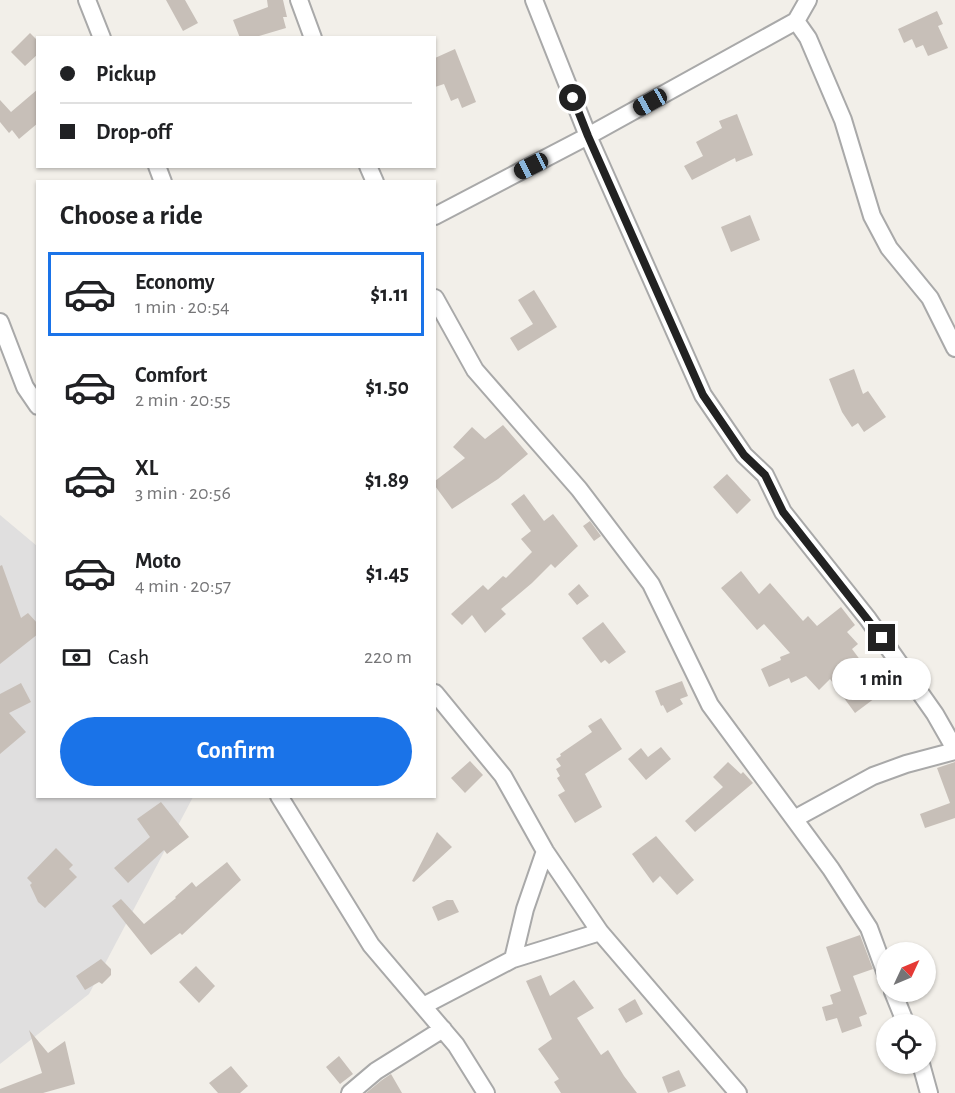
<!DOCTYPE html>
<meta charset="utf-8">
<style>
body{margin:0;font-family:"Alegreya Sans",sans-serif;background:#f2f2f2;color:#202124;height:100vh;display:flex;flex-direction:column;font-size:22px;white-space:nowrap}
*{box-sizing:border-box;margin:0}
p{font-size:20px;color:#757577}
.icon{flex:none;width:33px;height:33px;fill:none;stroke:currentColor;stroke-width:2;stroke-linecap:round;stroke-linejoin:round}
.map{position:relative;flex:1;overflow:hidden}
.side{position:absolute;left:36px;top:180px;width:400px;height:618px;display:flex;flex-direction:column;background:#fff;border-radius:0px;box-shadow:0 2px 4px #0004}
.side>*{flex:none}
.banner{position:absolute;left:36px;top:36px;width:400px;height:132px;border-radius:0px;box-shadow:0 2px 4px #0004;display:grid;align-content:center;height:132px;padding:0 24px;background:#fff}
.needle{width:39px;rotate:46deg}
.buttons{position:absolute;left:876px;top:942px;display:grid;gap:12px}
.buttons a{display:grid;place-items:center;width:60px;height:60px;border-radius:50%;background:#fff;box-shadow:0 2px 4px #0004;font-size:30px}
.end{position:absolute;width:27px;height:27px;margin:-14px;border:8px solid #222;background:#fff;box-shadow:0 0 0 3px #fff}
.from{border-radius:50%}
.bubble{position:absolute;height:42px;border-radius:21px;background:#fff;box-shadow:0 2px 4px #0004;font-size:20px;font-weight:700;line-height:42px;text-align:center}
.car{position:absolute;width:18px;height:36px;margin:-18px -9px;border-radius:8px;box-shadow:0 0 4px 2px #0007;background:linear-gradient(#222 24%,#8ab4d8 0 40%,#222 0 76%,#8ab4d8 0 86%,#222 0)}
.banner b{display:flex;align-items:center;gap:21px;height:57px;font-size:22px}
.banner b+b{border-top:2px solid #e0e0e0}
.banner i{width:15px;height:15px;background:#202124}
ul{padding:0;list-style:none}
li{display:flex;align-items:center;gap:18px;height:84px;margin:0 12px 9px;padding:0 12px;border:3px solid transparent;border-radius:0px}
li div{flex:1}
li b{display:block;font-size:22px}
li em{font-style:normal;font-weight:700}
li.selected{border-color:#1a73e8}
li>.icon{width:54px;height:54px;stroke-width:1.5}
h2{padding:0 24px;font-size:27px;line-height:72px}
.pay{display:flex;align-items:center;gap:15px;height:66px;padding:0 24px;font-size:22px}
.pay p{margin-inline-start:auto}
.action{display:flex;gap:12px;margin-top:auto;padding:12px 24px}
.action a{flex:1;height:69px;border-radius:36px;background:#1a73e8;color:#fff;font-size:24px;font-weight:700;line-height:69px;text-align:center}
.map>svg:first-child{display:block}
</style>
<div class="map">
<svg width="955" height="1093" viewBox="0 0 955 1093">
<rect width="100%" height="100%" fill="#f2efe9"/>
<path fill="#e0dfdf" d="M0 515 37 546 38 796 193 797 89 994 0 1064Z"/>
<path fill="#c7bfb8" d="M166 0H185L198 23 183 31Z
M267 0H283L287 17H283L286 28 252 38H240L233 20 268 7Z
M937 11 943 24 938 26 948 48 928 56 923 45 916 48 912 39 904 43 898 29Z
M30 33 38 41V54L25 66 11 52Z
M455 49 476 102 462 108 458 98 451 101 444 84 435 87V58Z
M38 89V123L19 139 12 130 9 133 0 122V100L11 112Z
M737 114 753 155 736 162 735 158 692 180 684 166 703 156 696 142 722 128 719 121Z
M750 215 760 240 731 252 721 227Z
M534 290 557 327 518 351 510 338 533 324 518 300Z
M854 369 863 394 868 391 886 417 864 432 858 423 852 427 842 412 829 379Z
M503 425 528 454 498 479 452 509 435 486V481L465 458 453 447 472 427 485 439Z
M727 474 751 500 737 514 713 487Z
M524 494 544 521 553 514 578 546 555 568 551 564 532 583 501 609 506 614 485 633 472 615 462 625 451 614 483 585 488 590 503 576 506 578 532 552 521 539 531 531 511 504Z
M590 521 601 536 594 541 583 526Z
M2 565 21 618 28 613 38 624V634L0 664V566Z
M741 571 759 594 770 583 803 621 808 616 817 626 841 607 855 625 847 632 858 644 852 649 870 673 865 676 879 695 855 713 830 679 819 690 806 676 791 683 789 678 769 687 761 669 781 660 780 657 790 653 764 624 757 630 721 588Z
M579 584 589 596 577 605 568 594Z
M603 622 626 652 609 664 605 660 601 663 582 638Z
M682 681 688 696 680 699 683 704 667 713 663 705 661 706 655 691Z
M21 683 31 702 9 713 26 732 0 754V694Z
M601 718 622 749 585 774 602 807 575 823 558 795 565 791 557 778 560 776 556 769 561 766 556 759 561 756 560 754 592 732 588 726Z
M661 747 671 759 646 780 628 759 641 748 648 757Z
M470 761 483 775 465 793 451 778Z
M728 762 741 774 743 772 753 783 695 832 685 821 723 787 713 777Z
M955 762V818L925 828 920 814 950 803 937 768Z
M161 802 189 837 167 854 164 850 128 883 114 868 150 837 137 819Z
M437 832 452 847 414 882 412 881Z
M656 836 694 880 677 895 660 876 653 883 632 854Z
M56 848 73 865 69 869 77 877 45 908 38 902 30 885 32 883 27 878Z
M227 862 241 880 182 935 180 933 151 955 112 906 121 899 144 924 176 898 175 897 192 882 196 887Z
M447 900H453L459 912 438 921 432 907Z
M860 935 873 969 853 976 867 1014 859 1017 862 1026 842 1033 837 1018 826 1021 822 1007 833 1004 830 995 841 991 826 947Z
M101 959 111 969V975L102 984 99 982 85 990 76 976Z
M196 966 215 986 199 1003 179 982Z
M541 975 550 996 574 980 594 1008 577 1018 601 1055 608 1050 624 1076 637 1093H561L554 1082 559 1079 538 1049 552 1039 526 981Z
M635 999 643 1014 626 1023 618 1009Z
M29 1030 48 1053 65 1041 75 1084 43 1093H0V1089L42 1073Z
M339 1056 353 1074 340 1084 326 1067Z
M231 1066 248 1086 240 1093H218L209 1083Z
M679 1070 686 1086 668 1093 662 1077Z
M391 1074 402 1093H366L382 1080Z"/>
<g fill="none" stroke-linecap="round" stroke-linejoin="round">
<g stroke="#a9a9a9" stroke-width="20">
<path id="street" d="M87 0 102 38
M299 0 313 38
M534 0 588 136 703 395 744 455 765 475 783 512 868 619 935 714 955 749
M796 21 808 38 843 120 872 216 889 248 930 298 955 348
M157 166 163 182
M368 166 375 182
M435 216 588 136 796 21 808 0
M435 298 475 370 579 489 651 584 710 705 831 869 869 928 886 974
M0 322 25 387 38 406
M435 693 503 776 545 851 600 932 738 1093
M279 796 371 945 456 1045 486 1093
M794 819 873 776 906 764 955 751
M513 959 525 909 545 851
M893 992 906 1024
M423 1006 513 959 600 932
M921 1064 929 1093
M350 1093 376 1071 443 1029"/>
</g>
<use href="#street" stroke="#fff" stroke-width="16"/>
</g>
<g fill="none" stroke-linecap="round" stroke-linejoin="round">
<path stroke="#222" stroke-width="8" d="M573 98 588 136 703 395 744 455 765 475 783 512 882 638"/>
</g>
</svg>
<div class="buttons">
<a><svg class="needle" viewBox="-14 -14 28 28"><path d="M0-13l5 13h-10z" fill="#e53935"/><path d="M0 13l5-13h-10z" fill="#757577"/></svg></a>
<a><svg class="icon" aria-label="locate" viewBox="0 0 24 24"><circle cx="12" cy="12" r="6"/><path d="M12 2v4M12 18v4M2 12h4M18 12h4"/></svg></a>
</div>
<i class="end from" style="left:573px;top:98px"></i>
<i class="end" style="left:882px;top:638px"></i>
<div class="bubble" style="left:832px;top:658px;width:99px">1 min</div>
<i class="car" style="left:650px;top:102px;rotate:241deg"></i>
<i class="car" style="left:531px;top:166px;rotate:243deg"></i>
<div class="banner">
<b><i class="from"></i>Pickup</b>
<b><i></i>Drop-off</b>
</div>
<section class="side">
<h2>Choose a ride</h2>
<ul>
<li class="selected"><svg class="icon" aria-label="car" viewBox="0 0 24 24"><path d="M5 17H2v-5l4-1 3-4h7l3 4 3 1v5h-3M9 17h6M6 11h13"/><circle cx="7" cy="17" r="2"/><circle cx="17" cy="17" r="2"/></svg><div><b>Economy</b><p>1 min · 20:54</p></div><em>$1.11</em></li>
<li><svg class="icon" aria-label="car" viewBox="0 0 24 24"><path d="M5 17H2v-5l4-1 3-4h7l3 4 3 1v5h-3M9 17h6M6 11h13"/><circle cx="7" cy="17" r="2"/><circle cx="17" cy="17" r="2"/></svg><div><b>Comfort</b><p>2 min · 20:55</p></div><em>$1.50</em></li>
<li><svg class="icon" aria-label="car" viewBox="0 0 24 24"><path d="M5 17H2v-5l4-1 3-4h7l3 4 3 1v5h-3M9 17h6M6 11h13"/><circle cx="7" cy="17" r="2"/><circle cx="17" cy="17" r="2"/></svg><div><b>XL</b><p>3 min · 20:56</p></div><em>$1.89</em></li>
<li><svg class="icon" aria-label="car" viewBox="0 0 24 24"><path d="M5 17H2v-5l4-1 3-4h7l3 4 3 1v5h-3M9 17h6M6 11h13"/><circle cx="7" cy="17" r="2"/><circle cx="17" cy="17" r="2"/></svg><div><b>Moto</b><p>4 min · 20:57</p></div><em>$1.45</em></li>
</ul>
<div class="pay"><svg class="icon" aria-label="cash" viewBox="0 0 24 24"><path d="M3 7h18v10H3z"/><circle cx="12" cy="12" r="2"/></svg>Cash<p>220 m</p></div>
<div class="action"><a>Confirm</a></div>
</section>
</div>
